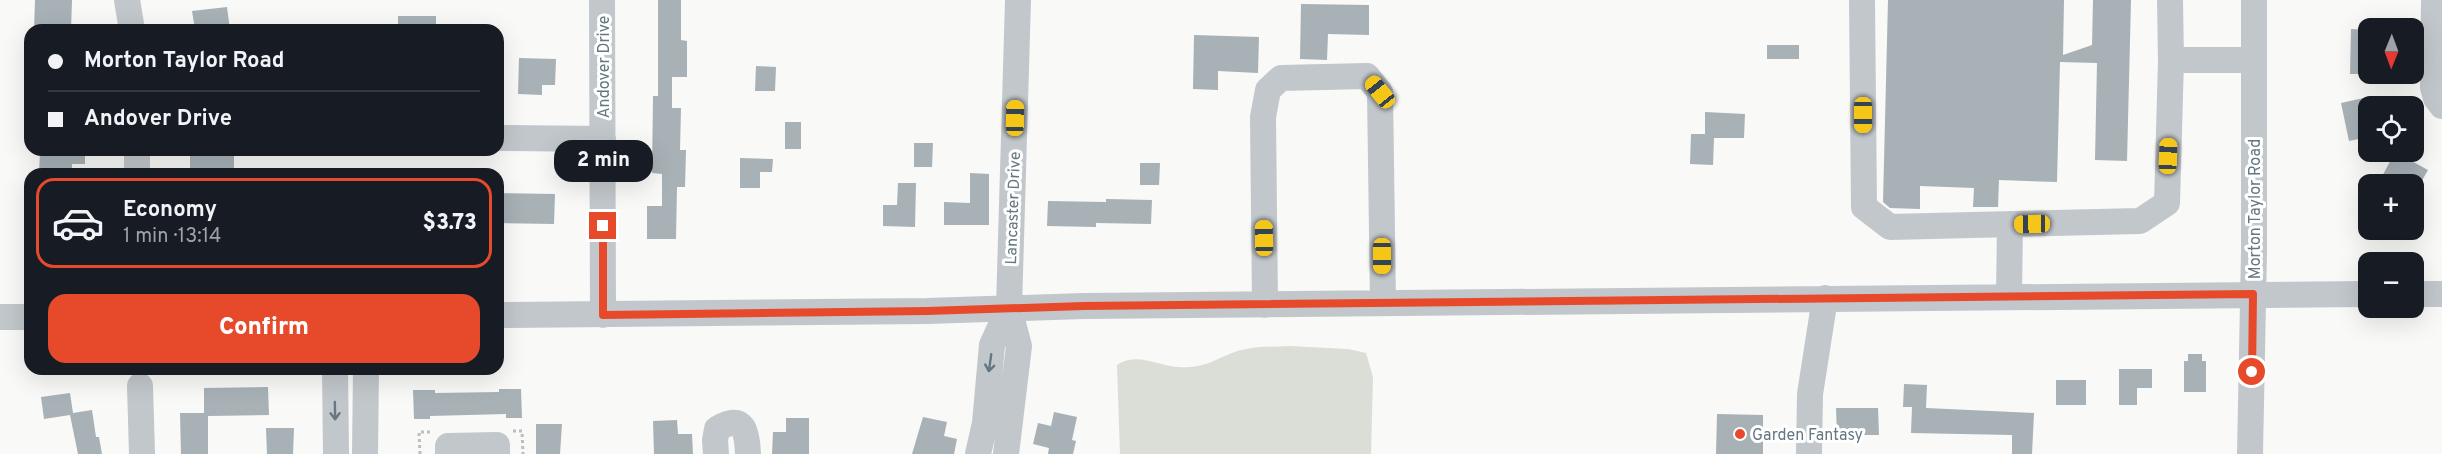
<!DOCTYPE html>
<meta charset="utf-8">
<style>
body{margin:0;font-family:Overpass,sans-serif;background:#20242c;color:#f1f3f6;height:100vh;display:flex;flex-direction:column;font-size:22px;white-space:nowrap}
*{box-sizing:border-box;margin:0}
p{font-size:20px;color:#9ea1a6}
.icon{flex:none;width:33px;height:33px;fill:none;stroke:currentColor;stroke-width:2;stroke-linecap:round;stroke-linejoin:round}
.map{position:relative;flex:1;overflow:hidden}
.side{position:absolute;left:24px;top:168px;width:480px;height:207px;display:flex;flex-direction:column;background:#171b24;border-radius:18px;box-shadow:0 6px 24px #0002}
.side>*{flex:none}
.top-card{position:absolute;left:24px;top:24px;width:480px;height:132px;border-radius:18px;box-shadow:0 6px 24px #0002;display:grid;align-content:center;height:132px;padding:0 24px;background:#171b24}
.needle{width:39px;rotate:181deg}
.buttons{position:absolute;left:2358px;top:18px;display:grid;gap:12px}
.buttons a{display:grid;place-items:center;width:66px;height:66px;border-radius:12px;background:#171b24;box-shadow:0 6px 24px #0002;font-size:30px}
.end{position:absolute;width:27px;height:27px;margin:-14px;border:8px solid #e64a2a;background:#fff;box-shadow:0 0 0 3px #fff}
.from{border-radius:50%}
.bubble{position:absolute;height:42px;border-radius:18px;background:#171b24;box-shadow:0 6px 24px #0002;font-size:20px;font-weight:800;line-height:42px;text-align:center}
.car{position:absolute;width:18px;height:36px;margin:-18px -9px;border-radius:8px;box-shadow:0 0 4px 2px #0007;background:linear-gradient(#f5c518 24%,#345 0 40%,#f5c518 0 76%,#345 0 86%,#f5c518 0)}
.top-card b{display:flex;align-items:center;gap:21px;height:57px;font-size:22px}
.top-card b+b{border-top:2px solid #363941}
.top-card i{width:15px;height:15px;background:#f1f3f6}
ul{padding:10px 0 0;list-style:none}
li{display:flex;align-items:center;gap:18px;height:90px;margin:0 12px 9px;padding:0 12px;border:3px solid transparent;border-radius:18px}
li div{flex:1}
li b{display:block;font-size:22px}
li em{font-style:normal;font-weight:800}
li.on{border-color:#e64a2a}
li>.icon{width:54px;height:54px;stroke-width:1.5}
.primary-button{display:flex;gap:12px;margin-top:auto;padding:12px 24px}
.primary-button a{flex:1;height:69px;border-radius:18px;background:#e64a2a;color:#fff;font-size:24px;font-weight:800;line-height:69px;text-align:center}
.map>svg:first-child{display:block}
</style>
<div class="map">
<svg width="2442" height="454" viewBox="0 0 2442 454">
<rect width="100%" height="100%" fill="#f9f9f7"/>
<path fill="#daded6" d="M1289 346 1348 349 1366 353 1373 377 1371 454H1120L1117 365C1138 351 1158 367 1180 367 1211 369 1221 353 1247 349 1260 346 1275 347 1289 346Z"/>
<path fill="#a7b1b6" d="M35 0H72L71 30H34Z
M658 0H681V40L687 41V77H672V108H681L680 150H686L685 187H677L676 239H647V206H662V174L652 173 653 96H658Z
M1888 0H2064L2063 55 2092 45 2093 0H2131L2127 161 2095 160 2097 63 2060 62 2057 182 1999 180 1998 207H1973L1974 188 1920 186V209L1890 208 1883 202Z
M1301 4 1369 5V35L1328 34 1327 60 1300 59Z
M227 7 230 30H195L192 11Z
M398 16H436V30H398Z
M2351 29 2368 30V74H2350Z
M1194 35 1259 37 1258 73 1218 71V90L1193 89Z
M1767 45H1799V59H1767Z
M519 58 556 59 555 85H542V95L518 94Z
M756 66 776 67 775 91H755Z
M2368 97V137L2349 141 2341 103Z
M1705 112 1745 114 1744 138H1714L1713 165 1690 164 1691 134H1705Z
M785 122H801V149H785Z
M914 143H933L932 167H914Z
M40 150H85V164H72V174H39Z
M202 150H234V174H190V154L202 155Z
M2395 152 2428 170 2420 184H2378Z
M740 158 773 159 772 172H760V188H740Z
M1140 163H1160L1159 185H1140Z
M970 173 989 174V225H944V202L970 203Z
M898 183H916L915 227 883 226V205H897Z
M498 193 555 194 554 224 498 223Z
M1106 199 1152 200 1151 224 1096 223V227L1047 226 1048 201 1106 202Z
M2188 354H2202V361H2206V392H2184V361H2188Z
M2119 369H2152V388H2137V405H2119Z
M2056 380H2086V405H2056Z
M1904 384 1927 385 1926 408 2034 413 2032 454H2012V435L1911 433 1912 407H1903Z
M268 387 269 415 208 416V454H181L180 413H204V388Z
M499 389H521L522 418H506V414L430 416V419H414L413 390H435V393L499 392Z
M70 393 73 413 92 410 96 437H99L102 454H78L70 415 44 419 41 397Z
M1836 408H1878L1879 435H1837Z
M1054 412 1077 417 1072 440 1076 441 1073 454H1048L1049 448 1033 444 1038 423 1051 426Z
M1717 414 1763 415V454H1716Z
M923 417 947 422 944 436 957 439 954 454H912Z
M786 418H809V454H772L773 432H786Z
M677 420 678 434H692L693 454H654L653 421Z
M536 424H562L560 454H536Z
M266 428H294L293 454H267Z"/>
<g fill="none" stroke-linecap="round" stroke-linejoin="round">
<path stroke="#babec1" stroke-width="3" stroke-dasharray="3 3" stroke-linecap="butt" d="M513 431H522L523 454
M420 454 419 432H431"/>
<path stroke="#c2c7cb" stroke-width="26" d="M127 0 132 30
M602 0 603 315
M1862 0 1864 207 1890 227 2140 221 2167 203 2171 60 2170 0
M2434 0 2433 87 2436 98 2442 106
M2171 60H2254
M498 138 603 139
M137 174V150
M2414 294H2442
M2009 296 2010 224
M1265 305 1263 117 1268 90 1281 78 1367 76 1380 92 1383 303
M498 315 927 311 1084 306 2368 294
M0 317H30
M335 369 336 454
M140 386 142 454
M365 454 366 369
M448 454V446L497 445V454
M716 454 715 440 717 429C744 412 747 432 748 454
M978 454 985 423 992 345 1009 308
M1006 454 1019 346 1009 308 1018 0
M1809 454 1810 394 1825 298
M2250 454 2254 251V0"/>
</g>
<defs><path id="oneway-shaft" d="M-6 0H5M1.5-3L5.5 0L1.5 3" fill="none" stroke-width="1.6" stroke-linecap="round" stroke-linejoin="round" transform="scale(1.5)"/></defs>
<g stroke="#647782">
<use href="#oneway-shaft" transform="translate(990 363) rotate(98)"/>
<use href="#oneway-shaft" transform="translate(335 411) rotate(89)"/>
</g>
<g fill="none" stroke-linecap="round" stroke-linejoin="round">
<path stroke="#e64a2a" stroke-width="8" d="M603 226V315L927 311 1084 306 2253 294 2252 372"/>
</g>
<circle fill="#e64a2a" stroke="#fff" stroke-width="2" cx="1740" cy="434" r="6"/>
<g text-anchor="middle" stroke-width="6" stroke-linejoin="round" paint-order="stroke">
<g font-size="16" fill="#647782" stroke="#fff">
<text transform="translate(603 67) rotate(-90)" y="6">Andover Drive</text>
<text transform="translate(1012 208) rotate(-88)" y="6">Lancaster Drive</text>
<text transform="translate(2254 209) rotate(-90)" y="6">Morton Taylor Road</text>
</g>
<g font-size="16" fill="#647782" stroke="#fff" text-anchor="start">
<text x="1752" y="440">Garden Fantasy</text>
</g>
</g>
</svg>
<div class="buttons">
<a><svg class="needle" viewBox="-14 -14 28 28"><path d="M0-13l5 13h-10z" fill="#e53935"/><path d="M0 13l5-13h-10z" fill="#9ea1a6"/></svg></a>
<a><svg class="icon" aria-label="locate" viewBox="0 0 24 24"><circle cx="12" cy="12" r="6"/><path d="M12 2v4M12 18v4M2 12h4M18 12h4"/></svg></a>
<a>+</a>
<a>−</a>
</div>
<i class="end from" style="left:2252px;top:372px"></i>
<i class="end" style="left:603px;top:226px"></i>
<div class="bubble" style="left:554px;top:140px;width:99px">2 min</div>
<i class="car" style="left:1380px;top:92px;rotate:321deg"></i>
<i class="car" style="left:1863px;top:115px;rotate:180deg"></i>
<i class="car" style="left:1015px;top:118px;rotate:1deg"></i>
<i class="car" style="left:2168px;top:156px;rotate:2deg"></i>
<i class="car" style="left:2032px;top:224px;rotate:269deg"></i>
<i class="car" style="left:1264px;top:238px;rotate:359deg"></i>
<i class="car" style="left:1382px;top:256px;rotate:180deg"></i>
<div class="top-card">
<b><i class="from"></i>Morton Taylor Road</b>
<b><i></i>Andover Drive</b>
</div>
<section class="side">
<ul>
<li class="on"><svg class="icon" aria-label="car" viewBox="0 0 24 24"><path d="M5 17H2v-5l4-1 3-4h7l3 4 3 1v5h-3M9 17h6M6 11h13"/><circle cx="7" cy="17" r="2"/><circle cx="17" cy="17" r="2"/></svg><div><b>Economy</b><p>1 min · 13:14</p></div><em>$3.73</em></li>
</ul>
<div class="primary-button"><a>Confirm</a></div>
</section>
</div>
